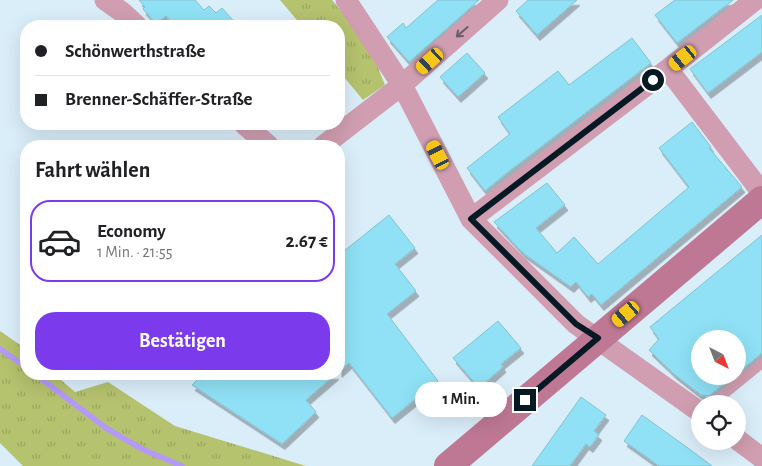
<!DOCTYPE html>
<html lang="de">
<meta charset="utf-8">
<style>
body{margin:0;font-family:"Alegreya Sans",sans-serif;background:#f2f2f2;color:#202124;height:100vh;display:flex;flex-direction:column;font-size:19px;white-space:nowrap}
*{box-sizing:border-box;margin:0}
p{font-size:16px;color:#757577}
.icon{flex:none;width:28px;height:28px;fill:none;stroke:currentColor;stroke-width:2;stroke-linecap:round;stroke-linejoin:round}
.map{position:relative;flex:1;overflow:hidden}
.details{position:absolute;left:20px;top:140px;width:325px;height:240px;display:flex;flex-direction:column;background:#fff;border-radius:20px;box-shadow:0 5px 20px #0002}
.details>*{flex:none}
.banner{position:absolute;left:20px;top:20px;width:325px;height:110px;border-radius:20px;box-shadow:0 5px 20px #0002;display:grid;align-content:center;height:110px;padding:0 15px;background:#fff}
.needle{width:32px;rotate:138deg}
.tools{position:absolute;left:691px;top:330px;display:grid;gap:10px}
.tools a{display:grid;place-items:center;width:55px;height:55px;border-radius:50%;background:#fff;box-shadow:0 5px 20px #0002;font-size:25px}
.end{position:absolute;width:22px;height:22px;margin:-11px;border:6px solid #051924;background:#fff;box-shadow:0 0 0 2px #fff}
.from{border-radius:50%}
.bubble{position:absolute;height:35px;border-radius:18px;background:#fff;box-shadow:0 5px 20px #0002;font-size:16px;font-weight:700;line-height:35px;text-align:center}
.car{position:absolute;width:15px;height:30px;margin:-15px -8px;border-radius:6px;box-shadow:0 0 4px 1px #0007;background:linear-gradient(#f5c518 24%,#345 0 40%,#f5c518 0 76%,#345 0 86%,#f5c518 0)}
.banner b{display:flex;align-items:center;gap:18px;height:48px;font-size:19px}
.banner b+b{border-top:1px solid #e0e0e0}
.banner i{width:12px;height:12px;background:#202124}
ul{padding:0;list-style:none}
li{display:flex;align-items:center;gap:15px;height:82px;margin:0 10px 8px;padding:0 5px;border:2px solid transparent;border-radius:20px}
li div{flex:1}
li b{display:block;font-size:19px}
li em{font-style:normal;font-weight:700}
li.on{border-color:#7c3aed}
li>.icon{width:45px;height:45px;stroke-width:1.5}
h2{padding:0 15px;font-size:22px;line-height:60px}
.action{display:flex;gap:10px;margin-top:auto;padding:10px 15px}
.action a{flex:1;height:58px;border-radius:20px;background:#7c3aed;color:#fff;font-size:20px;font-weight:700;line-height:58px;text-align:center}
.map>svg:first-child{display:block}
</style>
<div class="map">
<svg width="762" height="466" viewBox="0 0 762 466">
<defs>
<pattern id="park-tufts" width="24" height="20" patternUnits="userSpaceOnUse" patternTransform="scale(1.25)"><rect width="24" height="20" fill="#b5c26e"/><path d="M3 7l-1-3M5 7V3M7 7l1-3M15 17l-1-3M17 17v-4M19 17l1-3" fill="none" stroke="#9aa65f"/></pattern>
<filter id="shadow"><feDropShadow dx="3" dy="5.5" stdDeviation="0" flood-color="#0004"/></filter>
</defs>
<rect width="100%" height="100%" fill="#daeefa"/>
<path fill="url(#park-tufts)" d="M280 0H332L368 43 385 85 363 100 339 71V26H302Z
M0 331 26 349V374H54L75 392 108 382 175 426 306 466H23L0 443Z"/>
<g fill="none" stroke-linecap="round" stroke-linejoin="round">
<path stroke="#b499fa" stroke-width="5.5" d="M0 349 26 367
M35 374 106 428 142 449 182 466"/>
</g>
<path fill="#90e1f5" stroke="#83c1d1" filter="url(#shadow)" d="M139 0H195L204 10 209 6 216 13 222 8 238 26H175L166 16 156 24 143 9 145 7Z
M438 0H479L409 62 387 37 403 23 406 28Z
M528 0H577L537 35 516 11Z
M675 0H733L677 43 655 15Z
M762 15V52L708 93 690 69Z
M632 38 651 63 508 172 485 191 467 168 510 134 498 117 558 71 569 85Z
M467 53 485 73 458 97 440 77Z
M692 122 711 147 709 148 742 187 601 305 592 294 588 297 576 282 571 287 523 253 494 222 547 183 565 205 536 228 557 253 574 237 598 264 689 187 659 148Z
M389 215 415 248 395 264 416 291 387 314 438 381 392 418 349 363 339 372V255Z
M762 235V353L738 373V339H700V376H733L709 396 701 395 674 374 649 350 659 339 650 327Z
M498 321 521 348 501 364 503 367 479 388 453 358Z
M203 374H336L306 400 316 412 282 444 192 385Z
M581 397 606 415 594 431 599 435 590 447 586 444 570 466H532Z
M642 415 688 448 712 466H659L624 441Z"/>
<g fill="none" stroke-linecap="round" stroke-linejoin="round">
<path stroke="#d09eb0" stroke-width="10" d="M712 404 762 363"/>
<path stroke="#d09eb0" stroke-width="21" d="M105 0 122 12 137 26
M346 0 402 85 471 219 576 324 700 412
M668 69 762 193
M244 124 269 146
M323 146 402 85 498 0
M471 219 668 69 755 0
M738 440 762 458"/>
<path stroke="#bf7893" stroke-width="28" d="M448 466 762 200"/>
</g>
<defs><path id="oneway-shaft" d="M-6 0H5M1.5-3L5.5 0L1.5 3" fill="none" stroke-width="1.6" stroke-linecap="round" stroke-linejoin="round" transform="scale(1.25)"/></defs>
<use stroke="#6a5c6a" href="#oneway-shaft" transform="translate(462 32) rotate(139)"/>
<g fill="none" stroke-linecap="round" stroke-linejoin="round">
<path stroke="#051924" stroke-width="6" d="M525 400 598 338 576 324 471 219 653 80"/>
</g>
</svg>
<div class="tools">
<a><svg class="needle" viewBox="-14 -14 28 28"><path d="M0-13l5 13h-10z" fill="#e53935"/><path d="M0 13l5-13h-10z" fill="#757577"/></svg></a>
<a><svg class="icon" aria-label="locate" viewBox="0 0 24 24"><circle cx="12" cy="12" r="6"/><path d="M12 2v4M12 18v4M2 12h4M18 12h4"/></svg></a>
</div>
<i class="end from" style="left:653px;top:80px"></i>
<i class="end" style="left:525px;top:400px"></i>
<div class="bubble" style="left:415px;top:382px;width:92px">1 Min.</div>
<i class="car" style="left:683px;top:58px;rotate:231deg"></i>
<i class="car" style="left:430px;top:61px;rotate:228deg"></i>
<i class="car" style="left:438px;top:155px;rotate:333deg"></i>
<i class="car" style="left:626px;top:314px;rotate:230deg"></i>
<div class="banner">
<b><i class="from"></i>Schönwerthstraße</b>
<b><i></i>Brenner-Schäffer-Straße</b>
</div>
<section class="details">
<h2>Fahrt wählen</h2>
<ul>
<li class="on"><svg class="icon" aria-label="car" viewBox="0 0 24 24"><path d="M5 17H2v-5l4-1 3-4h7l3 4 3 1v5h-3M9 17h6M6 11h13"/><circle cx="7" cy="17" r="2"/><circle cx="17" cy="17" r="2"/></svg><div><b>Economy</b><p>1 Min. · 21:55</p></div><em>2.67 €</em></li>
</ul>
<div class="action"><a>Bestätigen</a></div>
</section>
</div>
